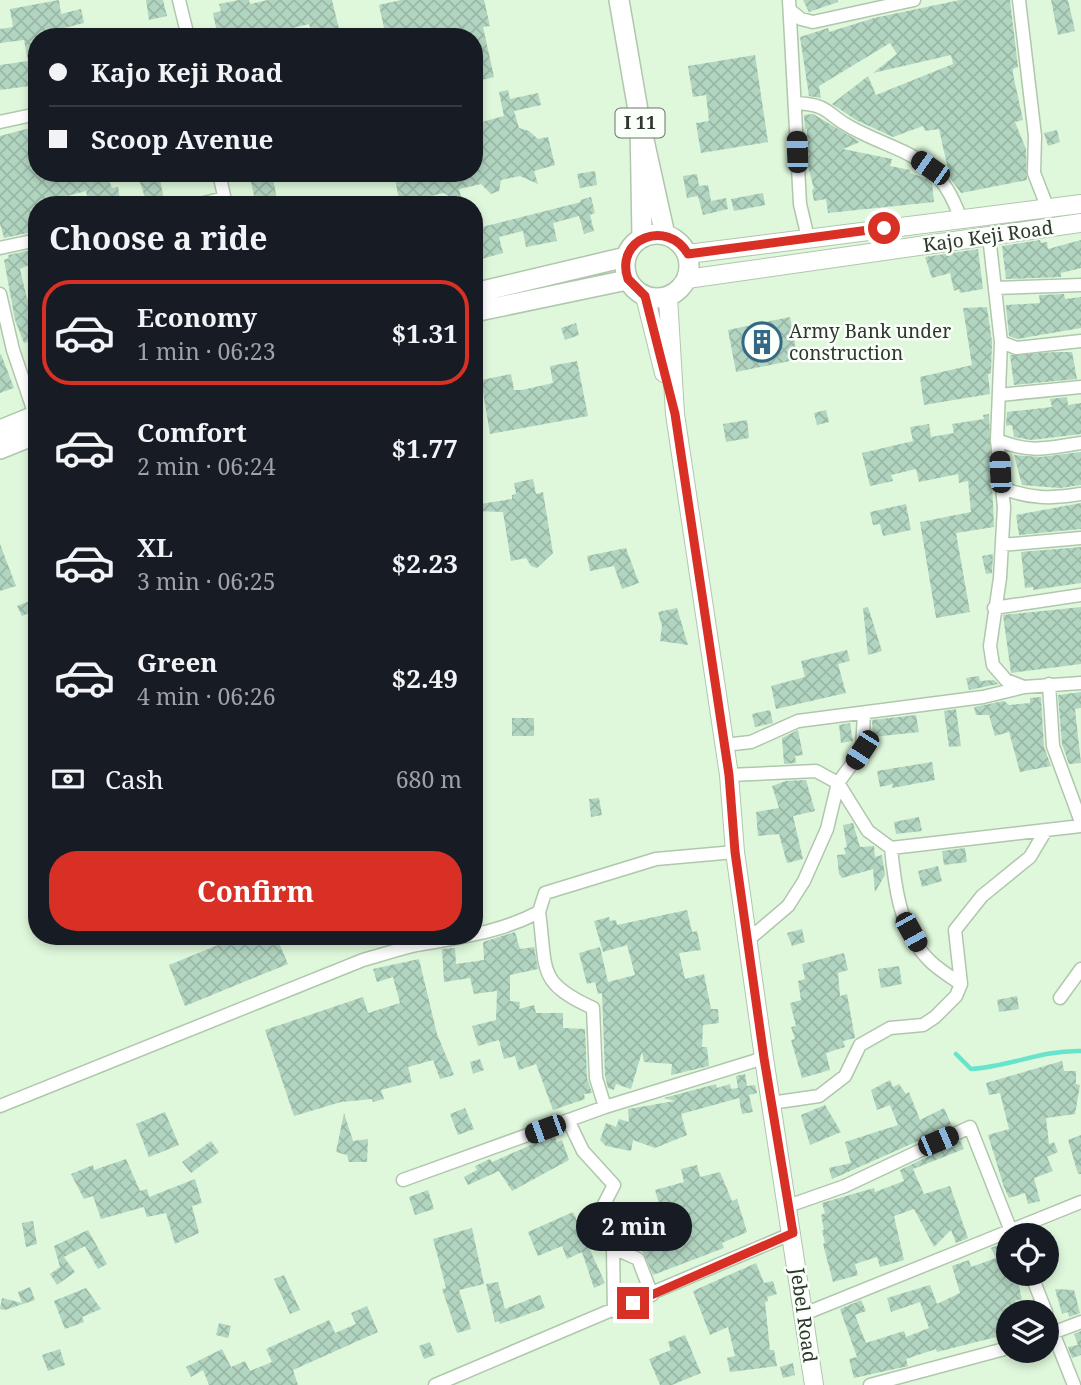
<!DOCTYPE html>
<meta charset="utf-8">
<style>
body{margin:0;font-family:"Noto Serif",serif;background:#20242c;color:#f1f3f6;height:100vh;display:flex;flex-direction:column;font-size:26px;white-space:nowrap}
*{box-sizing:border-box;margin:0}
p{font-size:23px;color:#9ea1a6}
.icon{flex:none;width:38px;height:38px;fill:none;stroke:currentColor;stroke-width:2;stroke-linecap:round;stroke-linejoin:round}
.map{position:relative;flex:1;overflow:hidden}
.panel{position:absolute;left:28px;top:196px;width:455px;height:749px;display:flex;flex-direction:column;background:#171b24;border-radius:28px;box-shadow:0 4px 10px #0003}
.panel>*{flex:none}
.banner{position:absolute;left:28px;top:28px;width:455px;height:154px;border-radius:28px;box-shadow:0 4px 10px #0003;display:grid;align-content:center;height:154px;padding:0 21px;background:#171b24}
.fabs{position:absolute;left:996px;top:1223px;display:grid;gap:14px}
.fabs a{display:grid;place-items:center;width:63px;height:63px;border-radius:50%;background:#171b24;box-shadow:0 4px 10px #0003;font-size:35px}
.end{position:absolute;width:32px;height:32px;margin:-16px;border:9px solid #d93025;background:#fff;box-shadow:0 0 0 4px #fff}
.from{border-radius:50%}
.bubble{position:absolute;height:49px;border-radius:24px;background:#171b24;box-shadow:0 4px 10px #0003;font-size:23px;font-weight:700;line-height:49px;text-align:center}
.car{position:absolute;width:21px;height:42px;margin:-21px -10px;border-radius:9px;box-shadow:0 0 5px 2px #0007;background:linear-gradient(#222 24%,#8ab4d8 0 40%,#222 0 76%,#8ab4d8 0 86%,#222 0)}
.banner b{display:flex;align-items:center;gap:24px;height:66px;font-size:26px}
.banner b+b{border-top:2px solid #363941}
.banner i{width:18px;height:18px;background:#f1f3f6}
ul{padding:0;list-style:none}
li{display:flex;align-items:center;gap:21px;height:105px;margin:0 14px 10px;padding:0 7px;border:4px solid transparent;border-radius:28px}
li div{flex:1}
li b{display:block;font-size:26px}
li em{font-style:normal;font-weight:700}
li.on{border-color:#d93025}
li>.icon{width:63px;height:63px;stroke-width:1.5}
h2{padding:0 21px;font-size:32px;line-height:84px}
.pay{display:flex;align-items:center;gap:18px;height:77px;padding:0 21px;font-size:26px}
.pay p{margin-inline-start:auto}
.cta{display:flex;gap:14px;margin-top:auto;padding:14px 21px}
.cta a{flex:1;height:80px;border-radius:28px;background:#d93025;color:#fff;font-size:28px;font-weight:700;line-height:80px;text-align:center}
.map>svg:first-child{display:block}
</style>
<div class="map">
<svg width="1081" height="1385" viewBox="0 0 1081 1385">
<defs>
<pattern id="building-cross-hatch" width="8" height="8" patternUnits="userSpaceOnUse" patternTransform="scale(1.75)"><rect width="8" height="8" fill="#b2d5c1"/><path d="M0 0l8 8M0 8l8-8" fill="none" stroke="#99b8a6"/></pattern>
</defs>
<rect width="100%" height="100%" fill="#dff8dc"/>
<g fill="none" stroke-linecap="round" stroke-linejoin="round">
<path stroke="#69e4cc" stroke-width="4.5" d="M956 1054 971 1069C1009 1067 1041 1050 1081 1051"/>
</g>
<path fill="url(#building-cross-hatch)" d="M59 0 61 14 81 9 84 23 64 28 66 37H37V85L0 90V65L28 61 24 40 0 43V29L13 27 10 9Z
M146 0H163L167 16 149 20Z
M239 0H249L250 4 268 0H332L340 33 313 37 309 24 276 32 278 37H218L213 13 221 11 219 4Z
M401 0H484L490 26 483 27 494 77 474 82V37H386L379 5Z
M803 0H838V2L809 12Z
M960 0H1010L1018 67 1013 69V74L1023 120 1015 122 1026 149 1027 180 961 193 950 178 939 129 925 131 923 126 893 137 856 120 832 104 868 76 876 95 953 64 951 55 873 73 897 54 890 43 819 86 821 98 809 96 800 37 828 28 829 32 874 18Z
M1051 0H1068L1075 31 1058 35Z
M755 55 768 142 701 153 696 123 709 121 706 95 693 97 688 66Z
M508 90 510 99 538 93 541 105 514 111 519 128 529 131 538 139 548 137 555 165 534 171 538 184 520 176 501 180 499 191 491 194 481 184 459 189 463 205 444 193 417 199 418 203 400 205 394 173H474V124L504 116 499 92Z
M813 114 860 142 843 149 892 159 890 166 910 170V173L928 179 932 183 934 202 828 213 826 199 814 201 812 190 814 189 807 163V129H805L804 115Z
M30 128 33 138 37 137V173H106L112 188 118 187 121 205H89L86 191 60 198 62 205H37V231L4 238 0 224V136Z
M1057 130 1060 142 1048 146 1044 133Z
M595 171 597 185 580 188 577 174Z
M249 173H272L278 205H256Z
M159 174 164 200 147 204 139 179Z
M697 174 699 186 708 185 711 201 726 198 728 209 703 215 698 196 687 198 683 176Z
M763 193 765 205 734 211 731 199Z
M591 197 595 213 590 215 594 231 584 234 579 216 553 223 557 241 526 247 523 231 499 237 503 253 474 261V229L581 202 580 200Z
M1040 240 1041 243 1047 242 1048 249 1081 240V268L1061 273V277L1006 279 1002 246Z
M37 249V261L20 269 27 299 37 296V319L29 320 34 340 24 343 15 320 4 260 9 258 8 255Z
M978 249 983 289 960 293 959 289 954 291 950 273 932 278 925 257Z
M1064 294 1065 299 1081 297V328L1017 339 1009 336 1006 305 1040 303 1039 295Z
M987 307 992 342 991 373 988 374 990 394 924 405 920 377 972 365 963 308Z
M790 317 797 354 789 356 790 361 736 372 728 330Z
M576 323 579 335 565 340 561 328Z
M1056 352H1072L1077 379 1014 385 1010 355Z
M1 354 14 388 0 393V355Z
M577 361 588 416 490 434 481 380 511 374 514 390H522L553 383 550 366Z
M1067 397 1068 405 1081 403V434L1031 440 1014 437 1012 425 1006 426 1007 412 1052 407 1050 399Z
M826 410 829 422 817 425 814 413Z
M989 414 994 527 956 533 970 612 936 618 920 522 971 512 968 481 959 483 958 474 919 482 916 469 891 475 893 481 870 486 862 453 913 441 910 427 929 424 931 437 954 433 952 424 984 419 983 415Z
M747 420 749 438 726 442 723 424Z
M1081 452V485L1060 488 1022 485 1014 455 1040 457Z
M533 479 536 494 543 492 553 553 537 568 531 566 526 558 511 561 503 512 475 511V505L512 499V495L516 494 514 483Z
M1081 503V529L1019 535 1016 515Z
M906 504 911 530 883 536 880 524 873 525 870 512Z
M0 544 16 586 0 591Z
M1081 547V583L1033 590V587L1025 588 1021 552Z
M626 548 639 583 622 589 614 566 590 571 587 556Z
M993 554 992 573 986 574 982 556Z
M30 601 34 611 22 616 17 606Z
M868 607 882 651 868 655 863 608Z
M1081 607V664L1011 673 1003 615Z
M677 608 688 645 660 641 662 626 658 612Z
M847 650 850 661 838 664 846 693 776 709 771 686 805 677 801 661Z
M979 676 980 681 994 680 998 684 969 690 966 678Z
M1081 692V708L1075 709 1081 763 1069 764 1062 744 1058 695Z
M1041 697 1044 747 1051 766 1020 772 1009 732 995 736 989 715H976L974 707 1004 701 1009 705 1030 703V698Z
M956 709 961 746 949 747 944 711Z
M770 710 773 723 755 727 752 714Z
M916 715 919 732 873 737 872 720Z
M512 718H534V736H512Z
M850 723 853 741 841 743 839 725Z
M798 730 803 755 795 756 796 763 784 764 782 738Z
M932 762 935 780 892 788 893 784 880 787 877 771Z
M806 780 815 811 793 816 803 859 787 863 779 834 758 836 756 812 779 808 772 786 786 781Z
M599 798 602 815 591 817 589 799Z
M919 817 922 831 896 834 894 822Z
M853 823 860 847 874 846 875 857 882 855 885 875 875 892 873 869 842 878 839 874 837 855 846 854 844 848 847 847 843 825Z
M965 848 967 862 944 865 942 851Z
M938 866 942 881 922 887 918 871Z
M687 910 692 932 697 931 701 950 679 953 685 979 704 974 711 1009H718L719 1023 703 1025 702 1047H707L709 1066 671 1075 672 1064 644 1062 642 1052 631 1089 616 1084 614 1090 608 1088 605 1076 602 993 598 994 595 982 587 984 579 953 600 947 608 982 635 975 627 945 603 952 594 921 609 917 610 921 616 920 617 925Z
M802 929 805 942 792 946 787 933Z
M515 932 520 949 534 947 538 969 510 975V1001L520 1002 519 1009 534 1005 536 1013H563V1028L585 1029 587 1078 592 1093 584 1094 585 1099 553 1110 536 1064 519 1070 515 1056 504 1059 499 1040 478 1046 472 1026 496 1020 497 991 474 994 470 978 444 982 442 949 455 948 456 964 484 960 483 942Z
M240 936H276L288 964 185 1006 169 965Z
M844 953 848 970 838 973 840 996 847 994 855 1038 843 1041 845 1047 826 1053 830 1070 802 1078 791 1040 795 1039 791 1027 796 1026 790 1003 801 1000 798 981 805 979 802 964Z
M419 959 437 1034 454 1075 440 1079 433 1060 408 1067 412 1082 381 1090 384 1099 373 1102 372 1099 341 1102 294 1116 265 1030 363 997 368 1013 400 1003 393 977 377 982 373 969Z
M899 966 902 984 881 988 878 969Z
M1017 996 1019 1009 999 1012 997 1000Z
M480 1059 484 1070 473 1074 470 1062Z
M1062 1061 1064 1071H1076V1084L1080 1085 1075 1114 1046 1118 1049 1144 1054 1142 1058 1152 1047 1157 1053 1171 1034 1178 1040 1201 1028 1204 1025 1193 1009 1198 1004 1187 988 1135 1009 1129 1000 1093 989 1095 986 1083Z
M745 1074 747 1086 755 1085 757 1093 749 1095 753 1112 742 1114 739 1098 681 1114 687 1135 655 1148 633 1140 631 1151 606 1146 600 1140 606 1123 616 1127 619 1119 629 1122 628 1109 675 1101 664 1098 716 1084 717 1088 730 1084 731 1089 738 1088 736 1076Z
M890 1080 893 1087 899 1084 906 1094 909 1092 920 1120 944 1108 952 1126 832 1179 829 1168 851 1163 845 1142 898 1125 890 1105 877 1110 871 1090Z
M825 1105 841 1132 810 1145 801 1115Z
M465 1108 474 1129 458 1135 450 1114Z
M165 1112 179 1145 149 1157 136 1124Z
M344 1113 353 1141 368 1139 367 1162H349L347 1155 336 1152Z
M554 1135 557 1142 562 1140 569 1160 512 1191 499 1171 468 1185 464 1177 477 1170 475 1166 490 1159 492 1162Z
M1081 1135V1174H1078L1068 1140Z
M211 1141 219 1152 191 1173 182 1162Z
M960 1141 964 1149 913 1169 924 1194 950 1186 968 1238 956 1243 951 1230 934 1247 914 1209 894 1216 904 1260 880 1267 877 1257 855 1264 858 1275 833 1282 823 1244 825 1243 822 1230H824L821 1215 825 1213 822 1203 874 1188 875 1192 904 1181 900 1170Z
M126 1159 140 1191 147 1189 149 1197 195 1179 202 1203 192 1206 199 1233 175 1244 166 1213 147 1217 144 1207 101 1219 93 1196 84 1199 71 1174 93 1165 94 1170Z
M697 1165 700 1177 720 1172 732 1201 737 1199 747 1232 722 1243 724 1248 653 1275 643 1252 628 1243 620 1207 635 1204 637 1213 660 1207 655 1190 684 1182 681 1169Z
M428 1190 434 1209 415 1215 409 1197Z
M573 1212 605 1283 594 1288 582 1252 567 1259 562 1246 538 1256 528 1232Z
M33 1221 37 1244 26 1247 22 1223Z
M472 1228 484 1284 459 1290 471 1329 457 1333 442 1289 446 1288 433 1239Z
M88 1230 107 1264 98 1269 85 1246 64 1257 75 1272 57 1285 50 1274 60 1267 54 1246Z
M1005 1242 1008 1274H1016L1022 1299 1015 1301 1018 1312H1008V1334L937 1352 936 1349 906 1359 908 1366 854 1378 849 1359 857 1357 840 1309 861 1300 866 1311 855 1315 866 1343 904 1331 906 1337 929 1328 920 1302 891 1312 887 1298 930 1285 937 1304 960 1293 952 1266 969 1260 971 1267 996 1258 991 1248Z
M756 1263 764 1283 773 1281 777 1294 767 1297 768 1301 765 1302 770 1350H774L777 1366 730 1372 727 1358 735 1356 728 1327 710 1335 693 1291Z
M284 1275 300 1310 290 1314 274 1279Z
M498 1282 505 1309 540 1295 545 1308 500 1324 499 1321 495 1322 486 1284Z
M30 1287 35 1300 5 1310 0 1309 2 1298 22 1303 18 1292Z
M86 1288 101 1309 82 1317 84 1322 65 1329 54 1301Z
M1055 1289 1074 1290 1080 1313 1069 1317 1068 1312 1062 1314Z
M367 1306 378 1332 293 1370 298 1385H209L203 1370 191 1377 186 1367 222 1349 231 1367 245 1361 250 1371 272 1362 266 1349 329 1320 335 1333 356 1324 351 1313Z
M219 1323 231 1326 228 1338 216 1335Z
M1081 1331V1355L1072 1358 1068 1347 1078 1345 1074 1334Z
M685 1335 701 1373 672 1385H660L649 1359 671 1350 668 1342Z
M430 1342 435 1355 424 1359 419 1346Z
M60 1349 65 1365 48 1371 42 1355Z
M793 1363 795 1375 783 1378 780 1367Z"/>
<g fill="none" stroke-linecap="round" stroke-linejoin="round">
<g stroke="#b0c7ad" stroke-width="15">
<path id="minor" d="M179 0 188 37
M789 0 800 204 808 238
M1019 0 1035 136 1034 173 1048 209
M791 11 801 19 813 22 914 0
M795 103C833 105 824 114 852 128 905 156 937 153 960 217
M0 122 37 114
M219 173 226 205
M196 205 224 198
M989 236 1001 342 997 440 1004 507 1000 578 990 646 993 665 1006 680 1024 687 1081 683
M0 248 37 240
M995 288 1081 285
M0 294 13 350 35 415
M1001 342 1016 348 1081 341
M999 395 1081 387
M997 440C1032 454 1047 448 1081 443
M1001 487C1027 499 1053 499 1081 494
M1002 545 1081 538
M994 608 1081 595
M1049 684 1053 746 1081 822
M724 745 751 742 798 721 983 697 1024 687
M729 775 816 771 838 783 868 831 891 848 1081 826
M891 848C895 887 900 932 930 961 939 970 951 977 961 984
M539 912C547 970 536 982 593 1008L596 1078 605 1107
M748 940 788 906 804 881 827 829 838 783 862 750 864 713
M1060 998 1081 969
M771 1103 819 1096 845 1076 860 1045 890 1028 923 1025 935 1017 956 996 961 984 955 930 982 896 1030 857 1046 830
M0 1106 363 960C381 955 399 949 417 945 460 937 499 933 539 912L545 893 656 859 735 852
M568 1120 583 1151 614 1185 601 1210 613 1248 614 1311
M403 1180 605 1107 764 1058
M788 1206 845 1186 970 1127 1013 1236
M613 1248 638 1259 652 1295
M1031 1274 1046 1312
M804 1314 1081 1202
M1046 1315 1074 1385
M1047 1335 1081 1322
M435 1385 793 1233
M870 1385 1008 1348"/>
</g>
<g stroke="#b0c7ad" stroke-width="20">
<path id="secondary" d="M688 254 1081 204
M687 279 1081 223
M645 296 664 373
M668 297 675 414 729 775 735 852 764 1058 814 1385"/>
</g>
<g stroke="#b0c7ad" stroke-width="22">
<path id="primary" d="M619 0 640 122
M625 266a32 32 0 1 1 64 0a32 32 0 1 1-64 0Z
M642 238 640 122 665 235
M474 293 626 257
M474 312 627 280
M0 430 37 415
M0 449 37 434"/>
</g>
<use href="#minor" stroke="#fff" stroke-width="12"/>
<use href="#secondary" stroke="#fff" stroke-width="18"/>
<use href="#primary" stroke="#fff" stroke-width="19"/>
</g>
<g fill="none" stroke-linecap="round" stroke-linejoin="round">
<path stroke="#d93025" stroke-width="9" d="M633 1303 793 1233 764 1058 735 852 729 775 675 414 645 296 628 279C614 239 667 218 688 254L884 228"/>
</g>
<defs>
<g id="building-ring" transform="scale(2.0125)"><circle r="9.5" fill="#fafff9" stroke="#346985" stroke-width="1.5"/><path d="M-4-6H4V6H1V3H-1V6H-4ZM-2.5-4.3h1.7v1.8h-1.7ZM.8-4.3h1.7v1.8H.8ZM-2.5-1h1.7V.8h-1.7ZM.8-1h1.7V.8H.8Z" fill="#346985"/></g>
</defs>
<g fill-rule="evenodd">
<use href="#building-ring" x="762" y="342"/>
</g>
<g text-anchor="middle" stroke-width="5" stroke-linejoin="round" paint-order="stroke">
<rect fill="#fafff9" stroke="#6b746a" stroke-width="2" x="615.5" y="108.5" width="49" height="29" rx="5"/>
<g font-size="18" font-weight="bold" fill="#2e382d">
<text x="640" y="129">I 11</text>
</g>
<g font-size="19" fill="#2e382d" stroke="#fafff9">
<text transform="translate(988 236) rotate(-8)" y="7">Kajo Keji Road</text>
<text transform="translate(804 1315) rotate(82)" y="7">Jebel Road</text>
</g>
<g font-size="19" fill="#2e382d" stroke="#fafff9" text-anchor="start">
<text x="789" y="338">Army Bank under<tspan x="789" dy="22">construction</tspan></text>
</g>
</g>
</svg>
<div class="fabs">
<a><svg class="icon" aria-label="locate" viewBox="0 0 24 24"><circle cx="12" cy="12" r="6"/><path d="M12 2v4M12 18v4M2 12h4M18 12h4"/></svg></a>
<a><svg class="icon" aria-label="layers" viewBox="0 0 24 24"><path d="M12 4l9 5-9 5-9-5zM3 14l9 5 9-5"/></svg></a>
</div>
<i class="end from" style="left:884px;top:228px"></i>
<i class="end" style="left:633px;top:1303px"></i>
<div class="bubble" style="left:576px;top:1202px;width:116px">2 min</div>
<i class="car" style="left:797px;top:152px;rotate:358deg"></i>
<i class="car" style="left:930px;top:168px;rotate:305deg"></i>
<i class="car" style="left:1000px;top:472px;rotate:357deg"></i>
<i class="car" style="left:862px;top:750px;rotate:213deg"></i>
<i class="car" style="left:911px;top:932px;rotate:151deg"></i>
<i class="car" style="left:545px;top:1129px;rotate:250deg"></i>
<i class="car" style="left:938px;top:1141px;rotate:67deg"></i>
<div class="banner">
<b><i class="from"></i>Kajo Keji Road</b>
<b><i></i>Scoop Avenue</b>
</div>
<section class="panel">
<h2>Choose a ride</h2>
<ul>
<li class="on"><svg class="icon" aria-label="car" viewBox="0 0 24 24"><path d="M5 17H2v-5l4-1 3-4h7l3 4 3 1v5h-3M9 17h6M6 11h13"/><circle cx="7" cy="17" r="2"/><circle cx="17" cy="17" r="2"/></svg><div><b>Economy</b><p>1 min · 06:23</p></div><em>$1.31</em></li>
<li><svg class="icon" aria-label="car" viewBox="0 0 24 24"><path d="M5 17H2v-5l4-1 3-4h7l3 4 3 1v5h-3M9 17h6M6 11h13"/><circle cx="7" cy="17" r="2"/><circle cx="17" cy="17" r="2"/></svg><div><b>Comfort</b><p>2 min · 06:24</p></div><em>$1.77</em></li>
<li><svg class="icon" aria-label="car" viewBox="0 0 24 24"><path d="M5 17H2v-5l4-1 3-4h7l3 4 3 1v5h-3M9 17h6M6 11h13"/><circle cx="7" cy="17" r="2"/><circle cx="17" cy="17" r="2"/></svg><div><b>XL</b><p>3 min · 06:25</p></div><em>$2.23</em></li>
<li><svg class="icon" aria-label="car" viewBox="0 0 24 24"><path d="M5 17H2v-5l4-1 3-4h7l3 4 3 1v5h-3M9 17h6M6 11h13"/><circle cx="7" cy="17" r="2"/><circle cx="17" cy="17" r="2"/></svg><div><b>Green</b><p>4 min · 06:26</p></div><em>$2.49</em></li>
</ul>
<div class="pay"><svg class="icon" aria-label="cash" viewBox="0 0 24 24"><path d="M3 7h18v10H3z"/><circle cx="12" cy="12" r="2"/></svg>Cash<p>680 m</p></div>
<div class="cta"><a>Confirm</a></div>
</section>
</div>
